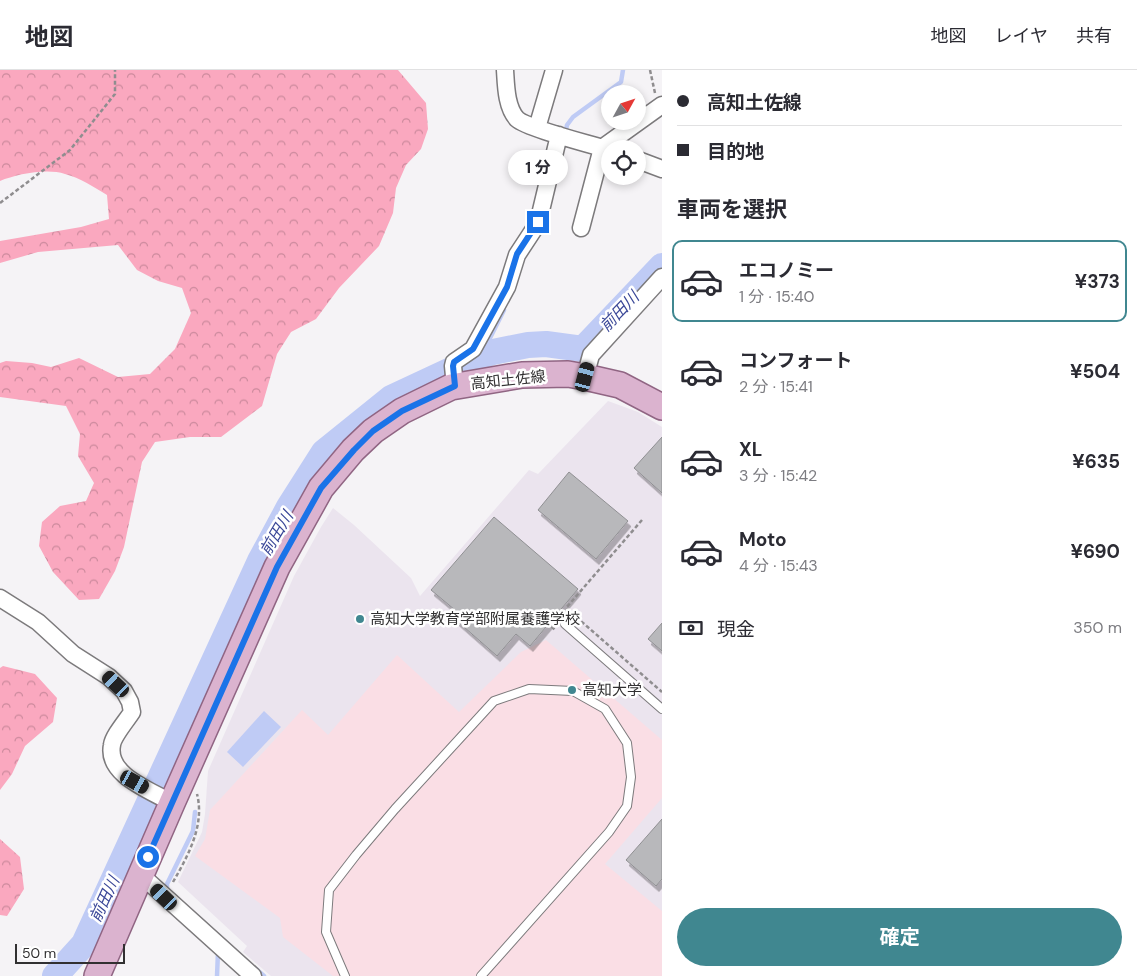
<!DOCTYPE html>
<html lang="ja">
<meta charset="utf-8">
<style>
body{margin:0;font-family:"DM Sans","Noto Sans JP",sans-serif;background:#f7f7f7;color:#2b2b33;height:100vh;display:flex;flex-direction:column;font-size:19px;white-space:nowrap}
*{box-sizing:border-box;margin:0}
p{font-size:16px;color:#7c7c81}
.icon{flex:none;width:28px;height:28px;fill:none;stroke:currentColor;stroke-width:2;stroke-linecap:round;stroke-linejoin:round}
.map{position:relative;flex:1;overflow:hidden}
.details{display:flex;flex-direction:column;background:#fff;width:475px}
.details>*{flex:none}
.top-card{display:grid;align-content:center;height:110px;padding:0 15px;background:#fff}
.needle{width:32px;rotate:50deg}
.fabs{position:absolute;left:601px;top:15px;display:grid;gap:10px}
.fabs a{display:grid;place-items:center;width:45px;height:45px;border-radius:50%;background:#fff;box-shadow:0 2px 8px #0003;font-size:25px}
.scale{position:absolute;left:15px;bottom:12px;width:110px;box-sizing:border-box;padding-left:5px;border:2px solid #313031;border-top:0;font-size:14px;line-height:18px;white-space:nowrap;color:#313031;-webkit-text-stroke:4px #fff;paint-order:stroke}
.end{position:absolute;width:22px;height:22px;margin:-11px;border:6px solid #1a73e8;background:#fff;box-shadow:0 0 0 2px #fff}
.from{border-radius:50%}
.bubble{position:absolute;height:35px;border-radius:18px;background:#fff;box-shadow:0 2px 8px #0003;font-size:16px;font-weight:700;line-height:35px;text-align:center}
.car{position:absolute;width:15px;height:30px;margin:-15px -8px;border-radius:6px;box-shadow:0 0 4px 1px #0007;background:linear-gradient(#222 24%,#8ab4d8 0 40%,#222 0 76%,#8ab4d8 0 86%,#222 0)}
.top-card b{display:flex;align-items:center;gap:18px;height:48px;font-size:19px}
.top-card b+b{border-top:1px solid #e1e1e2}
.top-card i{width:12px;height:12px;background:#2b2b33}
ul{padding:0;list-style:none}
li{display:flex;align-items:center;gap:15px;height:82px;margin:0 10px 8px;padding:0 5px;border:2px solid transparent;border-radius:10px}
li div{flex:1}
li b{display:block;font-size:19px}
li em{font-style:normal;font-weight:700}
li.on{border-color:#408790}
li>.icon{width:45px;height:45px;stroke-width:1.5}
h2{padding:0 15px;font-size:22px;line-height:60px}
.pay{display:flex;align-items:center;gap:12px;height:55px;padding:0 15px;font-size:19px}
.pay p{margin-inline-start:auto}
.cta{display:flex;gap:10px;margin-top:auto;padding:10px 15px}
.cta a{flex:1;height:58px;border-radius:30px;background:#408790;color:#fff;font-size:20px;font-weight:700;line-height:58px;text-align:center}
header{display:flex;align-items:center;gap:30px;box-sizing:border-box;height:70px;padding:0 25px;background:#fff;border-bottom:1px solid #e1e1e2}
header strong{font-size:24px}
nav{display:flex;gap:28px;margin-inline-start:auto;font-size:18px}
main{display:flex;flex:1;min-height:0}
.map>svg:first-child{display:block}
</style>
<header>
<strong>地図</strong>
<nav><a>地図</a><a>レイヤ</a><a>共有</a></nav>
</header>
<main>
<div class="map">
<svg width="662" height="906" viewBox="0 0 662 906">
<defs>
<pattern id="forest-crowns" width="20" height="18" patternUnits="userSpaceOnUse" patternTransform="scale(1.25)"><rect width="20" height="18" fill="#faa8bf"/><path d="M2 6a3 3 0 1 1 6 0M12 15a3 3 0 1 1 6 0" fill="none" stroke="#cb899c"/></pattern>
<filter id="shadow"><feDropShadow dx="3" dy="5.5" stdDeviation="0" flood-color="#0004"/></filter>
</defs>
<rect width="100%" height="100%" fill="#f5f3f6"/>
<path fill="#ebe4ee" d="M608 331 638 342 662 357V906H271L243 882 247 876 178 812 202 762 205 744 208 701 294 506 321 457 333 438 354 455 411 508 420 526 529 400 538 404Z"/>
<path fill="url(#forest-crowns)" d="M0 0H398L426 33 428 59 421 79 406 95 396 118 393 143 379 176 339 218 316 249 291 262 277 284 262 336 221 367H190L155 372 142 392 124 477 115 501 99 529 79 530 53 502 39 476 42 452 60 436 86 431 94 413 78 386 80 364 66 336 0 327V293L6 291 32 293 51 297 79 288 118 307 150 304 175 279 191 243 182 218 158 211 137 200 118 175 38 182 0 193V171L81 157 109 149 107 125C94 117 80 108 65 104 47 98 17 104 0 111Z
M3 596 35 604 57 628 53 652 25 676 12 704 0 720V598Z
M0 769 20 787 24 819 7 846 0 845Z"/>
<path fill="#fadee5" d="M546 570 662 670V728L605 794 662 841V906H333L283 867 280 848 195 786 205 769 210 740 302 640 328 665 397 585 459 642 521 582Z"/>
<path fill="#bfcbf5" d="M264 641 281 657 243 697 227 682Z"/>
<g fill="none" stroke-linecap="round" stroke-linejoin="round">
<path stroke="#bfcbf5" stroke-width="4.5" d="M565 64 567 55 573 47 621 12 623 0
M481 286 504 240
M167 821V814L193 761 195 742
M216 881 218 882 217 906
M256 899 264 906"/>
<path stroke="#bfcbf5" stroke-width="26" d="M55 906 84 874 260 491 289 437 324 382 391 328 481 286 493 282 528 275 546 274 583 279 662 196"/>
</g>
<path fill="#b8b8bb" stroke="#909093" filter="url(#shadow)" d="M662 367V423L634 398Z
M569 402 628 451 596 489 538 440Z
M494 447 578 519 530 576 516 564 497 586 456 550 461 545 431 520Z
M662 553V581L648 569Z
M662 749V809L656 816 626 790Z"/>
<g fill="none" stroke-linecap="round" stroke-linejoin="round">
<g stroke="#7c7a7c" stroke-width="10">
<path id="lane" d="M565 554 662 639
M345 906 326 862 329 820 356 785 395 739 494 631 529 619 573 621 605 639 627 673 631 707 627 736 609 762 481 906"/>
</g>
<g stroke="#7c7a7c" stroke-width="19">
<path id="street" d="M505 0C506 15 506 37 517 49 527 58 586 73 602 78L662 35
M537 58 554 0
M638 90 662 99
M581 158 602 78 610 80
M585 307 591 285 662 207
M455 316 453 296 454 292 473 279 507 217 517 185 538 153 559 65
M0 528 38 552 73 584 109 607 124 621 130 632 132 642C127 650 113 666 112 675 106 705 150 720 172 733
M141 805 253 906"/>
</g>
<g stroke="#906583" stroke-width="28">
<path id="primary" d="M97 906 172 733 277 497 321 418 353 380 373 361 402 341 451 317 522 305 568 304 585 307 620 315 662 337"/>
</g>
<path stroke="#8f8d8f" stroke-width="2.5" stroke-dasharray="4 2.5" stroke-linecap="butt" d="M650 0 655 23
M0 133 70 80 115 24V0
M642 450 566 538 662 622
M555 552 551 556 555 560
M173 812C188 786 205 755 197 724"/>
<use href="#lane" stroke="#fff" stroke-width="8"/>
<use href="#street" stroke="#fff" stroke-width="16"/>
<use href="#primary" stroke="#dbb3cf" stroke-width="25"/>
</g>
<g fill="none" stroke-linecap="round" stroke-linejoin="round">
<path stroke="#1a73e8" stroke-width="6" d="M148 787 277 497 321 418 354 380 373 361 402 341 455 316 453 296 454 292 473 279 507 217 517 184 538 152"/>
</g>
<g fill="#408790" stroke="#fff" stroke-width="2">
<circle cx="360" cy="549" r="5"/>
<circle cx="572" cy="620" r="5"/>
</g>
<g text-anchor="middle" stroke-width="5" stroke-linejoin="round" paint-order="stroke">
<g font-size="15" fill="#313031" stroke="#fff">
<text transform="translate(508 310) rotate(-6)" y="5">高知土佐線</text>
</g>
<g font-size="15" fill="#313031" stroke="#fff" text-anchor="start">
<text x="370" y="554">高知大学教育学部附属養護学校</text>
<text x="582" y="625">高知大学</text>
</g>
<g font-size="16" font-style="italic" fill="#3b4898" stroke="#fff">
<text transform="translate(619 241) rotate(-46)" y="6">前田川</text>
<text transform="translate(276 463) rotate(-59)" y="6">前田川</text>
<text transform="translate(104 829) rotate(-65)" y="6">前田川</text>
</g>
</g>
</svg>
<div class="fabs">
<a><svg class="needle" viewBox="-14 -14 28 28"><path d="M0-13l5 13h-10z" fill="#e53935"/><path d="M0 13l5-13h-10z" fill="#7c7c81"/></svg></a>
<a><svg class="icon" aria-label="locate" viewBox="0 0 24 24"><circle cx="12" cy="12" r="6"/><path d="M12 2v4M12 18v4M2 12h4M18 12h4"/></svg></a>
</div>
<div class="scale">50 m</div>
<i class="end from" style="left:148px;top:787px"></i>
<i class="end" style="left:538px;top:152px"></i>
<div class="bubble" style="left:508px;top:80px;width:60px">1 分</div>
<i class="car" style="left:585px;top:307px;rotate:15deg"></i>
<i class="car" style="left:116px;top:614px;rotate:313deg"></i>
<i class="car" style="left:135px;top:712px;rotate:119deg"></i>
<i class="car" style="left:164px;top:827px;rotate:314deg"></i>
</div>
<section class="details">
<div class="top-card">
<b><i class="from"></i>高知土佐線</b>
<b><i></i>目的地</b>
</div>
<h2>車両を選択</h2>
<ul>
<li class="on"><svg class="icon" aria-label="car" viewBox="0 0 24 24"><path d="M5 17H2v-5l4-1 3-4h7l3 4 3 1v5h-3M9 17h6M6 11h13"/><circle cx="7" cy="17" r="2"/><circle cx="17" cy="17" r="2"/></svg><div><b>エコノミー</b><p>1 分 · 15:40</p></div><em>¥373</em></li>
<li><svg class="icon" aria-label="car" viewBox="0 0 24 24"><path d="M5 17H2v-5l4-1 3-4h7l3 4 3 1v5h-3M9 17h6M6 11h13"/><circle cx="7" cy="17" r="2"/><circle cx="17" cy="17" r="2"/></svg><div><b>コンフォート</b><p>2 分 · 15:41</p></div><em>¥504</em></li>
<li><svg class="icon" aria-label="car" viewBox="0 0 24 24"><path d="M5 17H2v-5l4-1 3-4h7l3 4 3 1v5h-3M9 17h6M6 11h13"/><circle cx="7" cy="17" r="2"/><circle cx="17" cy="17" r="2"/></svg><div><b>XL</b><p>3 分 · 15:42</p></div><em>¥635</em></li>
<li><svg class="icon" aria-label="car" viewBox="0 0 24 24"><path d="M5 17H2v-5l4-1 3-4h7l3 4 3 1v5h-3M9 17h6M6 11h13"/><circle cx="7" cy="17" r="2"/><circle cx="17" cy="17" r="2"/></svg><div><b>Moto</b><p>4 分 · 15:43</p></div><em>¥690</em></li>
</ul>
<div class="pay"><svg class="icon" aria-label="cash" viewBox="0 0 24 24"><path d="M3 7h18v10H3z"/><circle cx="12" cy="12" r="2"/></svg>現金<p>350 m</p></div>
<div class="cta"><a>確定</a></div>
</section>
</main>
